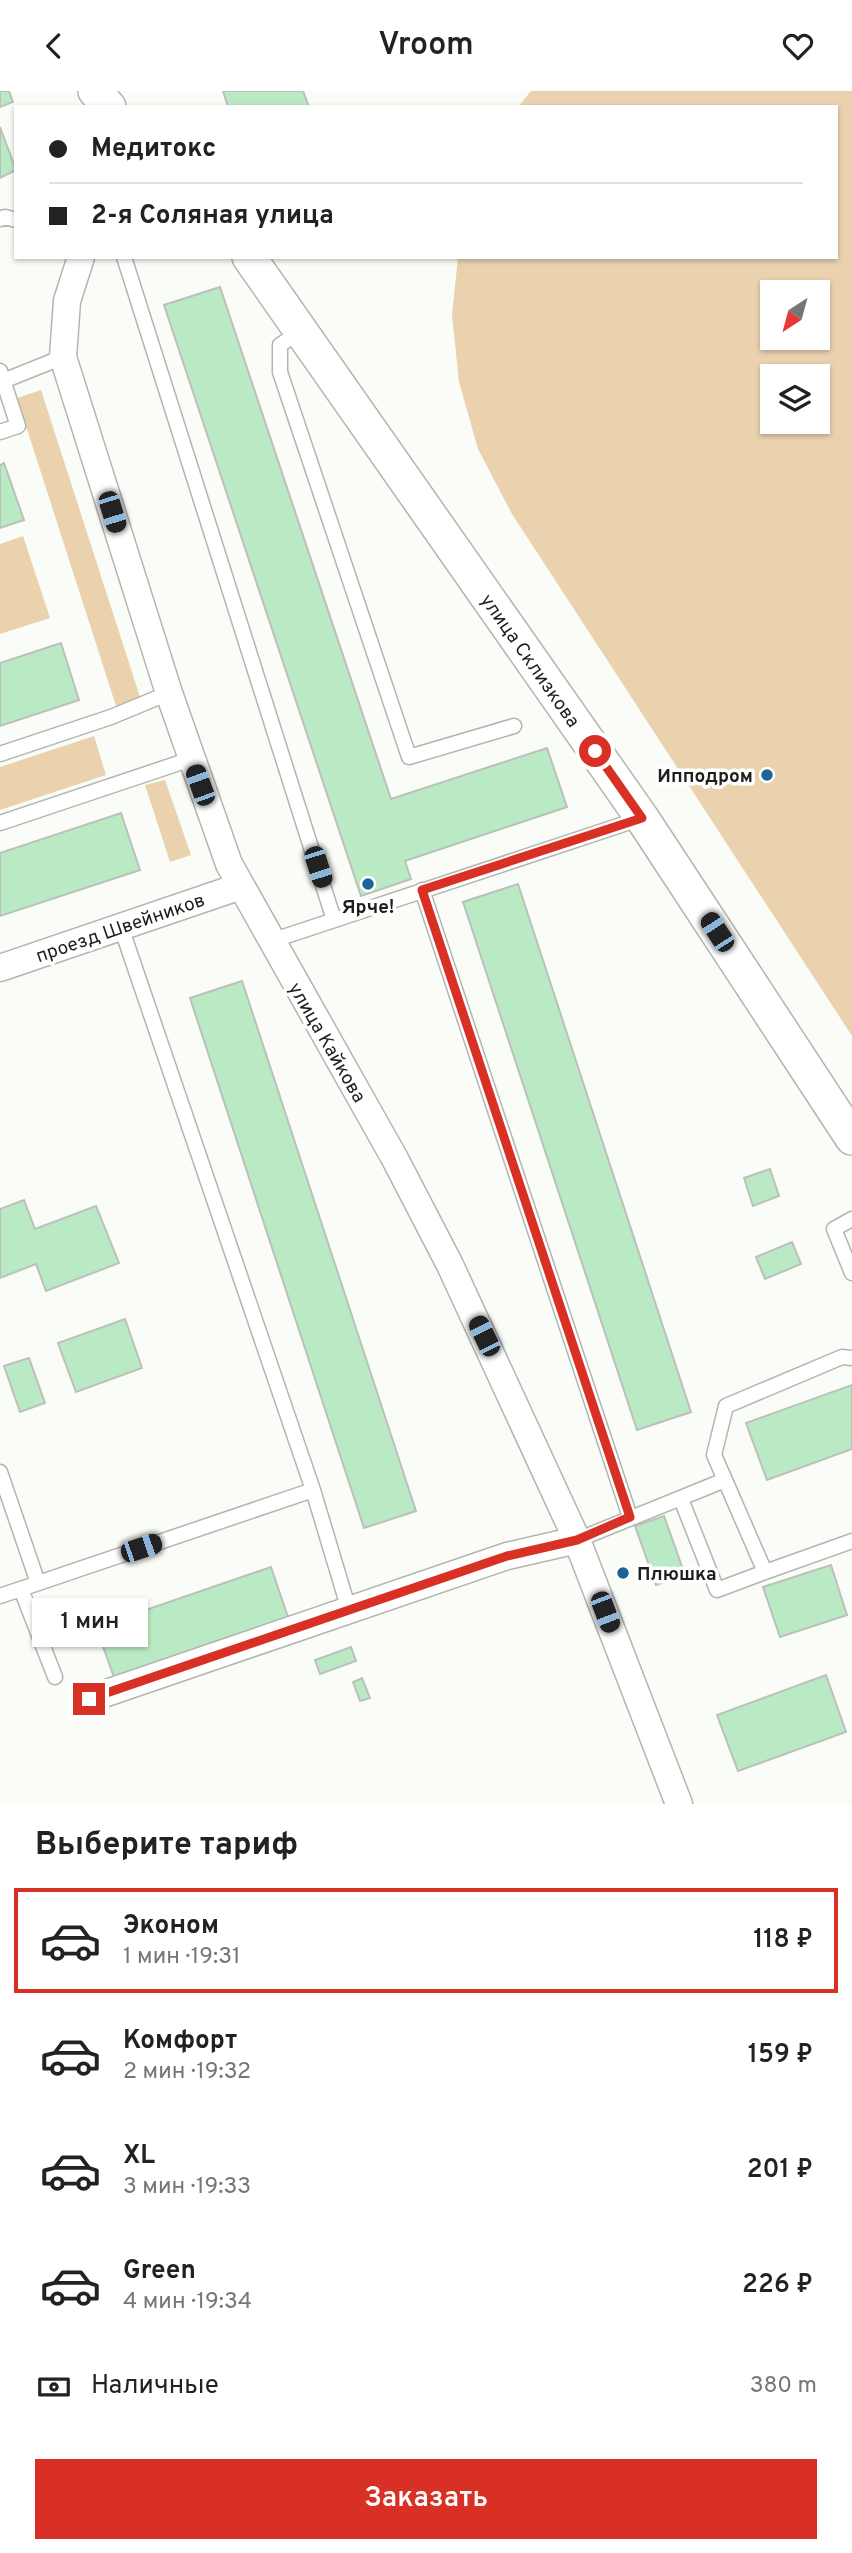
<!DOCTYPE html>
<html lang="ru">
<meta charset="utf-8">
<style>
body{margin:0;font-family:Overpass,sans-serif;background:#f2f2f2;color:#222;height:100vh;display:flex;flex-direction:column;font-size:26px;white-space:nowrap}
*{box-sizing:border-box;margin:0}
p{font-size:23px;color:#767676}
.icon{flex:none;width:38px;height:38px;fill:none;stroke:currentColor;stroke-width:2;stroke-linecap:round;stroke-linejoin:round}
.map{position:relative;height:1713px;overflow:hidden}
.details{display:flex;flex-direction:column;background:#fff;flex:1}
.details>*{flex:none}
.top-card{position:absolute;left:14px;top:14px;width:824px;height:154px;border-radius:0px;box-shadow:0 2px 5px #0004;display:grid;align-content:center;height:154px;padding:0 35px;background:#fff}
.needle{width:46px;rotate:216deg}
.controls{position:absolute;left:760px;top:189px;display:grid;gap:14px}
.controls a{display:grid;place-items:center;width:70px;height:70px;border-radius:0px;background:#fff;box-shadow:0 2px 5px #0004;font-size:35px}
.end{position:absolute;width:32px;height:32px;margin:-16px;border:9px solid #d93025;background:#fff;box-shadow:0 0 0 4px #fff}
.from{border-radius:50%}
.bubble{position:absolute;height:49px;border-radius:0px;background:#fff;box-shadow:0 2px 5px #0004;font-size:23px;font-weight:600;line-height:49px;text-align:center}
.car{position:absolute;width:21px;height:42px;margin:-21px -10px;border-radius:9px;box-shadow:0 0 5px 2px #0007;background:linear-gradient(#222 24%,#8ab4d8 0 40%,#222 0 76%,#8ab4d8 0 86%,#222 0)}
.top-card b{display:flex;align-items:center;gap:24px;height:66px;font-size:26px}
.top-card b+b{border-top:2px solid #e0e0e0}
.top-card i{width:18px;height:18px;background:#222}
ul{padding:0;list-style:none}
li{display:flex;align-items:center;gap:21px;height:105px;margin:0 14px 10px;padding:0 21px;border:4px solid transparent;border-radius:0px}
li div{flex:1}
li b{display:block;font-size:26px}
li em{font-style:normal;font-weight:600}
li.on{border-color:#d93025}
li>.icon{width:63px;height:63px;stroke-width:1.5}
h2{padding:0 35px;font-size:32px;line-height:84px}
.pay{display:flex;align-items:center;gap:18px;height:77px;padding:0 35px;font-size:26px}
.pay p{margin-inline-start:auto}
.primary-button{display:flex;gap:14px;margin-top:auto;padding:14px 35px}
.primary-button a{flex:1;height:80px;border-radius:0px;background:#d93025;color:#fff;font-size:28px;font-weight:600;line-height:80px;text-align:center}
header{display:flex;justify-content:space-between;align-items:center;height:91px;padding:0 35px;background:#fff;font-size:32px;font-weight:600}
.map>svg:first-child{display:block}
</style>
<header><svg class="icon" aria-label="back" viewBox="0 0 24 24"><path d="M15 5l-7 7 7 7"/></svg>Vroom<svg class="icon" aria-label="heart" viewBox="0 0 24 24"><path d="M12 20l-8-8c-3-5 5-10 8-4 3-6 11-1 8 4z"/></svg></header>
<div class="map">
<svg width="852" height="1713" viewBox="0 0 852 1713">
<rect width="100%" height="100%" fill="#fafcf7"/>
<path fill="#ead2af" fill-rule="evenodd" d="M531 0H852V945L512 423 478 358 459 291 452 224 458 166H836V16H518ZM817 201V247H772V201ZM817 285V331H772V285Z
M41 299 140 606 116 615 17 307Z
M23 445 50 527 0 543V453Z
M94 645 106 684 0 719V676Z
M165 689 191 764 170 771 145 694Z"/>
<path fill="#baeac3" stroke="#bcc0bc" stroke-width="2" d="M0 0H9L13 11 0 16Z
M223 0H303L309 16H228Z
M0 36 16 79 0 87Z
M220 196 391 708 547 657 567 716 405 770 411 788 361 805 164 214Z
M4 372 24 429 0 437V374Z
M61 552 79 609 0 635V572Z
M121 722 140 779 0 825V762Z
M518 793 691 1321 637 1339 463 811Z
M242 890 416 1420 364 1437 190 907Z
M770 1078 779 1105 753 1115 744 1087Z
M24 1109 35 1138 96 1115 119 1172 46 1200 36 1173 0 1187V1118Z
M792 1151 801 1173 765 1188 756 1166Z
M125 1228 142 1277 76 1301 58 1252Z
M29 1267 45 1312 20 1321 4 1275Z
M852 1294V1358L767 1389 746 1332Z
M664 1425 685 1484 656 1494 635 1435Z
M831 1474 847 1524 780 1546 763 1496Z
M271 1476 289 1529 115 1589 96 1536Z
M351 1556 356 1570 320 1583 315 1569Z
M826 1584 846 1641 738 1680 717 1624Z
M362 1587 370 1607 360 1610 353 1591Z"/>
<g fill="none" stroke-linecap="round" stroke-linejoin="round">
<g stroke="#b3b5b0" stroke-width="17">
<path id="service" d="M0 128 5 126 16 129
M124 166 334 829
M301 240 280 254V281L409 666 514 635
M0 280 18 335 0 341
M3 290 63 266
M0 663 111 626 169 602
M0 732 191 668
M422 799 630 1426
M121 836 313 1399 349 1519
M271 850 642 727
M852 1128 834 1138 852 1182
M0 1381 38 1492
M725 1389 714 1364 726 1315 842 1266 852 1267
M681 1408 717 1499 765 1481
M577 1449 725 1389 765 1481 852 1450
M21 1498 55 1586
M0 1505 313 1399"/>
</g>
<g stroke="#b3b5b0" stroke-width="29">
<path id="minor" d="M81 166 67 210 63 266 169 602 229 773 395 1068 450 1174 577 1449 679 1713
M0 877 241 795
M89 1608 507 1465 577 1449"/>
</g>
<g stroke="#b3b5b0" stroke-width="36">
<path id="tertiary" d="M95 0 109 16
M249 166 642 727 852 1047"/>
</g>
<use href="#service" stroke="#fff" stroke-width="14"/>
<use href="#minor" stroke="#fff" stroke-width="26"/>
<use href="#tertiary" stroke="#fff" stroke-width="33"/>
</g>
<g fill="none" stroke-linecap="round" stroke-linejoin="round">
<path stroke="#d93025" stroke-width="9" d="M89 1608 507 1465 577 1449 630 1426 422 799 642 727 595 660"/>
</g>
<g fill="#1f6499" stroke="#fff" stroke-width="2.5">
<circle cx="767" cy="684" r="7"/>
<circle cx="368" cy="793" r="7"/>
<circle cx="623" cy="1482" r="7"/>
</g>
<g text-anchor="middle" stroke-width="7" stroke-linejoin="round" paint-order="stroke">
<g font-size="19" fill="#1f201e" stroke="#fff">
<text transform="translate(531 569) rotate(55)" y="7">улица Склизкова</text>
<text transform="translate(120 836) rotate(-19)" y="7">проезд Швейников</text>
<text transform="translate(328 951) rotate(60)" y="7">улица Кайкова</text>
</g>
<g font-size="19" font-weight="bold" fill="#1f201e" stroke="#fff" text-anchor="end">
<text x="753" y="691">Ипподром</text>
<text x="368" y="822" text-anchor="middle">Ярче!</text>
<text x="637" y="1489" text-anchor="start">Плюшка</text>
</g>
</g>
</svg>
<div class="controls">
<a><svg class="needle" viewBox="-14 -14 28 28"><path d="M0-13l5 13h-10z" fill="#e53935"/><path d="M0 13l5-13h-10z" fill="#767676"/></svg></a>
<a><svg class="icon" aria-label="layers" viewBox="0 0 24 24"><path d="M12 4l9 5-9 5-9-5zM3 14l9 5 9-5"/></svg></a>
</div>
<i class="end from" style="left:595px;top:660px"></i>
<i class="end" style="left:89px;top:1608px"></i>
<div class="bubble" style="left:32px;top:1507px;width:116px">1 мин</div>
<i class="car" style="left:112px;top:421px;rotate:163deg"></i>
<i class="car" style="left:200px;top:694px;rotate:340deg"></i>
<i class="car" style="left:318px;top:776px;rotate:162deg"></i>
<i class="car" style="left:717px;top:841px;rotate:327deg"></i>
<i class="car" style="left:484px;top:1245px;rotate:334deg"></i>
<i class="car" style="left:141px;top:1457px;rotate:71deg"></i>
<i class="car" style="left:605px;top:1521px;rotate:159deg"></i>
<div class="top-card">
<b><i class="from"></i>Медитокс</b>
<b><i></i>2-я Соляная улица</b>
</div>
</div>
<section class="details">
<h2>Выберите тариф</h2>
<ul>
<li class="on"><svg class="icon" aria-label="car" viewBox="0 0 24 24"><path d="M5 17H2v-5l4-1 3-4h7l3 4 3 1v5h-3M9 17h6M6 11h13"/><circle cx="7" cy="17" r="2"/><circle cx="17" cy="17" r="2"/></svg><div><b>Эконом</b><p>1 мин · 19:31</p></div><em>118 ₽</em></li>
<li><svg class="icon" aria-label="car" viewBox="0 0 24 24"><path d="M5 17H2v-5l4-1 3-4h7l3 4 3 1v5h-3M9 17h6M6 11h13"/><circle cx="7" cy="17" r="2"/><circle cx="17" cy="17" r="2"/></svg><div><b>Комфорт</b><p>2 мин · 19:32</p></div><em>159 ₽</em></li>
<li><svg class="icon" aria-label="car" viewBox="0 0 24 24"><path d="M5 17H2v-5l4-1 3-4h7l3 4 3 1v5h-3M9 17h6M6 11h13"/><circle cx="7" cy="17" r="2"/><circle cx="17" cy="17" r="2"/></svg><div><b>XL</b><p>3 мин · 19:33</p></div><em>201 ₽</em></li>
<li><svg class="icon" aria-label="car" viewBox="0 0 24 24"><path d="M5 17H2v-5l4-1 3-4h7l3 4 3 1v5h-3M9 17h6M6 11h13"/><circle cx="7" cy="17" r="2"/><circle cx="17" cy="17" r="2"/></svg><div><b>Green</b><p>4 мин · 19:34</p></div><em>226 ₽</em></li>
</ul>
<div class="pay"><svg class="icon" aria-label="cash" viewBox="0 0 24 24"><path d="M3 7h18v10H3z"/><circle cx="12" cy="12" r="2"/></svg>Наличные<p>380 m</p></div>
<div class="primary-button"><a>Заказать</a></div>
</section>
